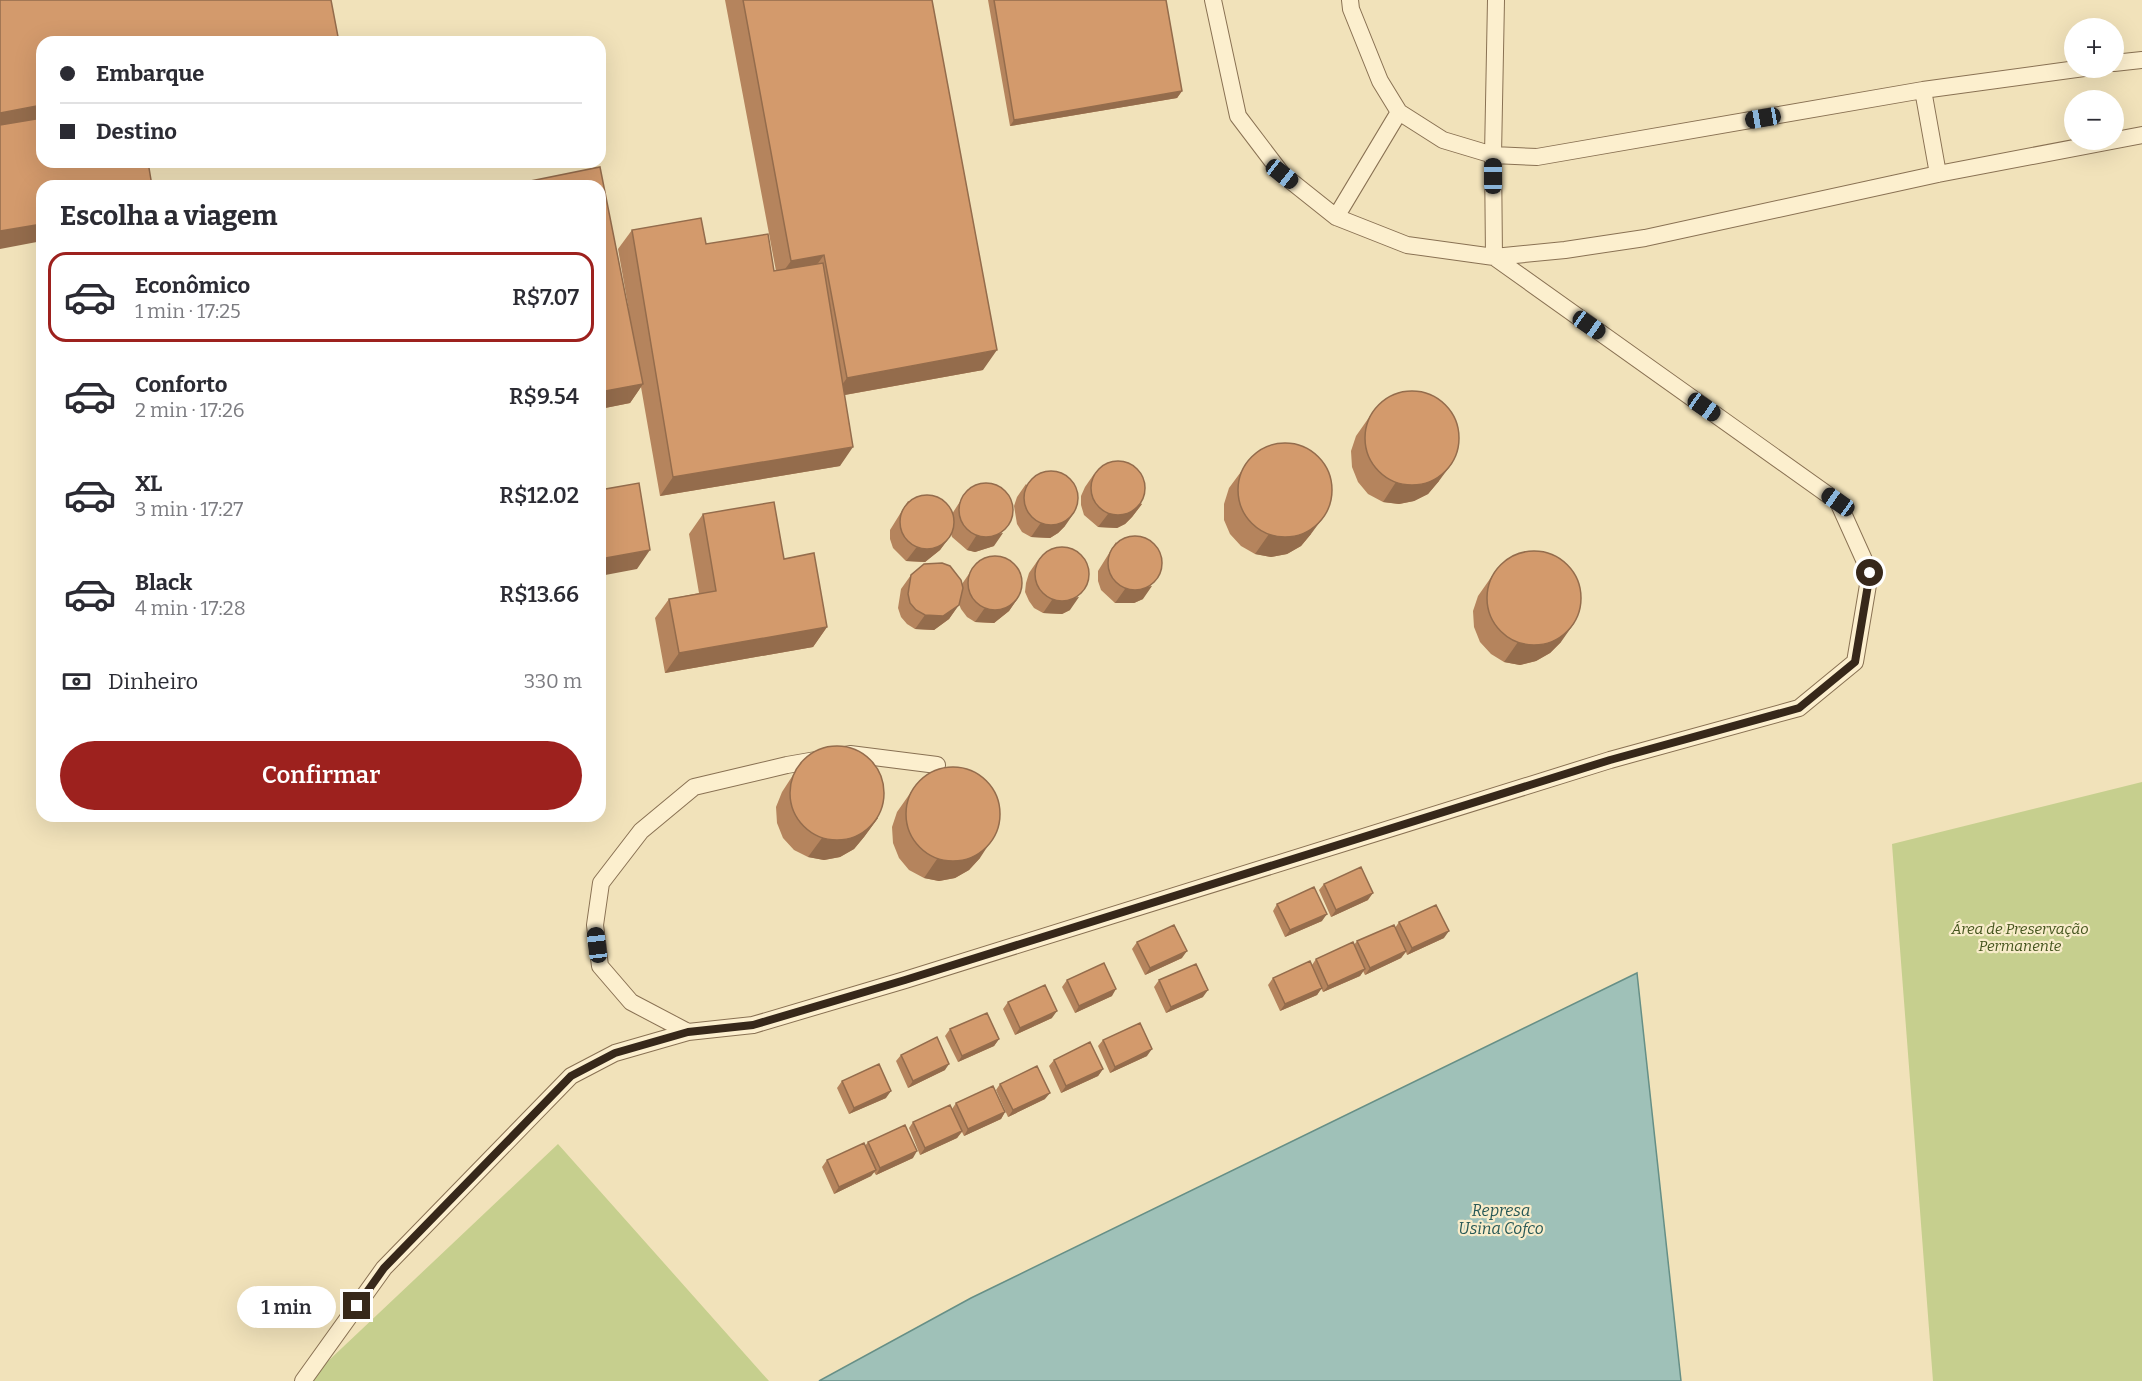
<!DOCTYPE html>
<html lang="pt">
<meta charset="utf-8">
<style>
body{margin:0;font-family:Bitter,serif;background:#f7f7f7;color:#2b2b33;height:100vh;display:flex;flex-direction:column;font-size:22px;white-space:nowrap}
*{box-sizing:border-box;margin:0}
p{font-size:20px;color:#7c7c81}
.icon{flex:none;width:33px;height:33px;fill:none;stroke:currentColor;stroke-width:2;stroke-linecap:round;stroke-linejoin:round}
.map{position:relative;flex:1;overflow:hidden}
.side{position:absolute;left:36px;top:180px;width:570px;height:642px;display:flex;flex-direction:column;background:#fff;border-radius:18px;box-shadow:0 6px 24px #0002}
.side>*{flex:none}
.top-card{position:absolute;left:36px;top:36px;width:570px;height:132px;border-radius:18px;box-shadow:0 6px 24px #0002;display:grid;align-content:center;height:132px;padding:0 24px;background:#fff}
.tools{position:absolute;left:2064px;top:18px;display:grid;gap:12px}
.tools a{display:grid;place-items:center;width:60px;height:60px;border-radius:50%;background:#fff;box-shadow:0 6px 24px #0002;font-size:30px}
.end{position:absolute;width:27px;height:27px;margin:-14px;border:8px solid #37281a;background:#fff;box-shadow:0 0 0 3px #fff}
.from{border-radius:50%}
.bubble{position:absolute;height:42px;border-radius:21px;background:#fff;box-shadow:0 6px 24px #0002;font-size:20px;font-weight:600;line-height:42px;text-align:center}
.car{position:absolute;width:18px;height:36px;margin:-18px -9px;border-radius:8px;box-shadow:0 0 4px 2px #0007;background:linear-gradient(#222 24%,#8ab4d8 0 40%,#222 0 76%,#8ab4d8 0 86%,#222 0)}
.top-card b{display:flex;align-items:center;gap:21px;height:57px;font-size:22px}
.top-card b+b{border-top:2px solid #e1e1e2}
.top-card i{width:15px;height:15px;background:#2b2b33}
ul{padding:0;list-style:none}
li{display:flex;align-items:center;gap:18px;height:90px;margin:0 12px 9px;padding:0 12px;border:3px solid transparent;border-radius:18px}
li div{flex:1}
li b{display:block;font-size:22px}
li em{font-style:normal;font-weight:600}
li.on{border-color:#9d211e}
li>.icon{width:54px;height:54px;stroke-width:1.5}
h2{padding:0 24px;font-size:27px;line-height:72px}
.pay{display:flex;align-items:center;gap:15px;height:66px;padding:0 24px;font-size:22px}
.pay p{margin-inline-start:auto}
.action{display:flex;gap:12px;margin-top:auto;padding:12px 24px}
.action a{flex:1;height:69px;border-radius:36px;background:#9d211e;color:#fff;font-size:24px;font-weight:600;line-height:69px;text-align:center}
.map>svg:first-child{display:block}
</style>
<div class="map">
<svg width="2142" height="1381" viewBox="0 0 2142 1381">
<rect width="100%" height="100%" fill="#f1e2ba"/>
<path fill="#c6cf8e" d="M2142 782V1381H1933L1892 844Z
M558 1144 769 1381H307Z"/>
<path fill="#9fc1b8" stroke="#668f86" stroke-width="1.5" d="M1637 973 1681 1381H819L971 1298Z"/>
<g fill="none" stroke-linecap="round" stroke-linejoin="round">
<g stroke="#897153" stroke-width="18">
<path id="lane" d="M1213 0 1238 116 1282 174 1336 217 1407 245 1494 257 1565 250 1645 238 1938 174 2142 135
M1350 0 1351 9 1380 81 1399 112 1443 140 1493 155 1537 157 1923 90 2084 68
M2114 63 2142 60
M1923 90 1938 174
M1336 217 1399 112
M688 1032 631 1002 600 966 595 925 601 883 641 831 694 787 787 765 850 754 937 765
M303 1381 384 1268 571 1076 615 1053 688 1032 753 1025 905 980 1610 760 1799 708 1855 662 1870 573 1838 502 1494 257 1493 155 1496 0"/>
</g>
<use href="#lane" stroke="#fcefce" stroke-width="16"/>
</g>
<path fill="#b5845d" d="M725 0H932L983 370 845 395 840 466 660 496 641 387 630 403 600 409V186L629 311 618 249 632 230 706 244 776 271Z
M988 0H1166L1182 91 1177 98 1010 126Z
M1370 416 1439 481 1428 494 1414 501 1399 504 1383 502 1368 494 1358 482 1352 467 1351 451 1356 436Z
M1243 469 1311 534 1301 546 1287 554 1271 557 1255 554 1241 546 1230 534 1224 520V504L1229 488Z
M1094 474 1142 504 1132 517 1125 524 1117 528 1098 527 1084 515 1081 505V496L1085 487Z
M1026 484 1065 526 1058 533 1050 538 1031 537 1022 532 1017 524 1014 506 1017 497Z
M968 489 994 546 975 552 967 550 952 537 951 534 940 550 925 562 906 561 893 548 890 539V530L908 501 952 514Z
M703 514 784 559 827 627 813 647 665 673 655 618 669 599 699 593 689 534Z
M1116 542 1143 599 1134 603H1115L1101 590 1098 581V571Z
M1038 560 1070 610 1062 614 1043 613 1034 608 1029 601 1025 592 1026 583 1029 573Z
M977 562 1018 598 1009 611 994 623 975 622 967 617 961 609 959 604 949 619 934 630 915 629 907 624 901 617 898 608 901 589 911 575 962 584Z
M1492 576 1561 642 1550 653 1536 661 1520 665 1504 662 1491 654 1480 642 1474 627 1473 611 1478 596Z
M795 772 878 818 864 837 854 849 840 857 824 860 808 857 794 850 783 838 777 823 776 807 782 792Z
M911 792 980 858 969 870 955 878 939 881 924 878 909 870 899 858 893 843 892 827 897 812Z
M1324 884 1368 900 1331 917 1319 890Z
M1277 904 1322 921 1285 937 1273 911Z
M1399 922 1444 938 1407 955 1406 952 1401 958 1365 975 1363 971 1360 976 1323 992 1321 988 1317 995 1280 1011 1268 985 1273 978 1312 965 1316 959 1354 945 1357 941 1395 928Z
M1137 942 1182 958 1145 975 1132 949Z
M1067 980 1112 996 1075 1013 1062 987Z
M1159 980 1203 997 1166 1013 1154 987Z
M1008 1002 1052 1018 1015 1035 1003 1009Z
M950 1029 999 1039 994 1046 958 1062 945 1036Z
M1103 1040 1147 1056 1110 1073 1098 1046Z
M901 1055 945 1070 908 1088 896 1061Z
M1054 1060 1103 1069 1098 1076 1061 1093 1049 1066Z
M842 1081 886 1098 849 1114 837 1088Z
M1000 1084 1045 1099 1008 1117 996 1090Z
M956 1103 1005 1112 1001 1119 964 1136 962 1132 957 1138 920 1155 909 1128 913 1122 952 1109Z
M868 1142 913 1158 876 1175 874 1172 871 1176 834 1194 822 1167 827 1160 865 1146Z"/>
<path fill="#946c4c" d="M1182 91 1177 98 1010 126 1014 120Z
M42 105V122L0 130V113Z
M42 224V241L0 249V231Z
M824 255 810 274 777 280 791 261Z
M997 350 983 370 833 397 847 378Z
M643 384 630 403 600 409V392Z
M853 447 840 466 660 496 673 477Z
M1453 462 1439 481 1428 494 1414 501 1399 504 1383 502 1396 482Z
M1142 504 1132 517 1125 524 1117 528 1098 527 1108 514Z
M1074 513 1065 526 1058 533 1050 538 1031 537 1040 524Z
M1325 515 1311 534 1301 546 1287 554 1271 557 1255 554 1269 534Z
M1003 533 994 546 975 552 967 550 976 536Z
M950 537 940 550 925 562 906 561 916 548Z
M650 550 637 569 600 576V559Z
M1152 586 1143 599 1134 603H1115L1125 589Z
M1079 597 1070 610 1062 614 1043 613 1052 600Z
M1018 598 1009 611 994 623 975 622 984 609Z
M959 605 949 619 934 630 915 629 925 615Z
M1575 622 1561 642 1550 653 1536 661 1520 665 1504 662 1518 642Z
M827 627 813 647 665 673 679 653Z
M878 818 864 837 854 849 840 857 824 860 808 857 822 838Z
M993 838 980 858 969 870 955 878 939 881 924 878 937 859Z
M1373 893 1368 900 1331 917 1336 910Z
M1327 914 1322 921 1285 937 1290 930Z
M1449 931 1444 938 1407 955 1412 948Z
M1187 951 1182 958 1145 975 1150 968Z
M1406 951 1401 958 1365 975 1370 968Z
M1365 969 1360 976 1323 992 1328 986Z
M1322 988 1317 995 1280 1011 1285 1004Z
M1116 989 1112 996 1075 1013 1079 1006Z
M1208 990 1203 997 1166 1013 1171 1007Z
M1057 1011 1052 1018 1015 1035 1020 1028Z
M999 1039 994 1046 958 1062 962 1056Z
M1152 1049 1147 1056 1110 1073 1115 1067Z
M949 1064 945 1070 908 1088 913 1081Z
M1103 1069 1098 1076 1061 1093 1066 1086Z
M891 1091 886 1098 849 1114 854 1108Z
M1050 1093 1045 1099 1008 1117 1013 1110Z
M1005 1112 1001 1119 964 1136 968 1129Z
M962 1131 957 1138 920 1155 925 1148Z
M917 1151 913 1158 876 1175 880 1168Z
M876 1170 871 1176 834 1194 839 1187Z"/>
<path fill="#d39a6c" stroke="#946c4c" stroke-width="1.5" d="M0 0H331L339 42H42V105L0 113Z
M743 0H932L997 350 847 378 824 255 791 261Z
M994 0H1166L1182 91 1014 120Z
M42 118V162H148L152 186H42V224L0 231V125Z
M600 167 643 384 600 392V186H506Z
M701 218 706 244 768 234 774 271 823 263 853 447 673 477 632 230Z
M1365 438a47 47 0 1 1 94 0a47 47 0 1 1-94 0Z
M1238 490a47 47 0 1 1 94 0a47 47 0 1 1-94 0Z
M1091 488a27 27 0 1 1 54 0a27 27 0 1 1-54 0Z
M1024 498a27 27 0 1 1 54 0a27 27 0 1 1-54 0Z
M959 510a27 27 0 1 1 54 0a27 27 0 1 1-54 0Z
M639 483 650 550 600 559V490Z
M900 522a27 27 0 1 1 54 0a27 27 0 1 1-54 0Z
M774 502 784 559 814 553 827 627 679 653 669 599 716 591 703 514Z
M1108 563a27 27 0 1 1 54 0a27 27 0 1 1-54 0Z
M1035 574a27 27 0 1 1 54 0a27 27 0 1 1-54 0Z
M1487 598a47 47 0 1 1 94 0a47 47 0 1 1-94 0Z
M968 583a27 27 0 1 1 54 0a27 27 0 1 1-54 0Z
M942 563 950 566 961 580 963 588 959 605 943 616 925 615 916 610 910 603 908 594 911 575 924 564Z
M790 793a47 47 0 1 1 94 0a47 47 0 1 1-94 0Z
M906 814a47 47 0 1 1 94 0a47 47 0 1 1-94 0Z
M1361 867 1373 893 1336 910 1324 884Z
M1314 887 1327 914 1290 930 1277 904Z
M1436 905 1449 931 1412 948 1399 922Z
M1174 925 1187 951 1150 968 1137 942Z
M1394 925 1406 951 1370 968 1357 941Z
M1353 942 1365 969 1328 986 1316 959Z
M1310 961 1322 988 1285 1004 1273 978Z
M1104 963 1116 989 1079 1006 1067 980Z
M1196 964 1208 990 1171 1007 1159 980Z
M1045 985 1057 1011 1020 1028 1008 1002Z
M987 1013 999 1039 962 1056 950 1029Z
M1140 1023 1152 1049 1115 1067 1103 1040Z
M937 1037 949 1064 913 1081 901 1055Z
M1090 1042 1103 1069 1066 1086 1054 1060Z
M879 1064 891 1091 854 1108 842 1081Z
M1037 1066 1050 1093 1013 1110 1000 1084Z
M993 1086 1005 1112 968 1129 956 1103Z
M950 1105 962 1131 925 1148 913 1122Z
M905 1125 917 1151 880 1168 868 1142Z
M864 1143 876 1170 839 1187 827 1160Z"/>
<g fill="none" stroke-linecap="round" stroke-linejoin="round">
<path stroke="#37281a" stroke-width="8" d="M357 1306 384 1268 571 1076 615 1053 688 1032 753 1025 905 980 1610 760 1799 708 1855 662 1870 573"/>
</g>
<g text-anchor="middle" stroke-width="4.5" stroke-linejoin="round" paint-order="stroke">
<g font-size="15" font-style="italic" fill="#45551e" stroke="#f8ecca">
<text x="2020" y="934">Área de Preservação<tspan x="2020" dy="17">Permanente</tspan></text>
</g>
<g font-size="16" font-style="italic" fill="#275856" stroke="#f8ecca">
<text x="1501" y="1216">Represa<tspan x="1501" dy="18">Usina Cofco</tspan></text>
</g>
</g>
</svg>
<div class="tools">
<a>+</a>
<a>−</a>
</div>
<i class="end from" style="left:1870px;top:573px"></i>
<i class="end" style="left:357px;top:1306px"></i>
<div class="bubble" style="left:237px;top:1286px;width:99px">1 min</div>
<i class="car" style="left:1763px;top:118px;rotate:260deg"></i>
<i class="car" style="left:1282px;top:174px;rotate:128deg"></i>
<i class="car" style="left:1493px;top:176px;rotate:0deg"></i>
<i class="car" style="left:1589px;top:325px;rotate:125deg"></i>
<i class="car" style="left:1704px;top:407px;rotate:125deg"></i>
<i class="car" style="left:1838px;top:502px;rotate:305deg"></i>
<i class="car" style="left:597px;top:945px;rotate:353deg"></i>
<div class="top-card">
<b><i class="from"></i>Embarque</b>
<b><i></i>Destino</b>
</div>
<section class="side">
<h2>Escolha a viagem</h2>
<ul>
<li class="on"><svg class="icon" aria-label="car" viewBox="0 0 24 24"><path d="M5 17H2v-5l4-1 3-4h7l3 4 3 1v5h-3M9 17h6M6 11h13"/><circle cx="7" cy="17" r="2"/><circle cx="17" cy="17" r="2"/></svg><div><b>Econômico</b><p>1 min · 17:25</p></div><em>R$7.07</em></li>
<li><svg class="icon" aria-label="car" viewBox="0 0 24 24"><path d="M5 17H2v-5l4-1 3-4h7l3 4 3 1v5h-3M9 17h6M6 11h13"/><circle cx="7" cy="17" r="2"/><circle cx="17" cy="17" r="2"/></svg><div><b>Conforto</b><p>2 min · 17:26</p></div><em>R$9.54</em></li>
<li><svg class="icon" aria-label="car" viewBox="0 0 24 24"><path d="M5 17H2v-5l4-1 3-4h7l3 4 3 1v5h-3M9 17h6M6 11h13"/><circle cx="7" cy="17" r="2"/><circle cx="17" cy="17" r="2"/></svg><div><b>XL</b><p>3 min · 17:27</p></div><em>R$12.02</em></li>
<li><svg class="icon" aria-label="car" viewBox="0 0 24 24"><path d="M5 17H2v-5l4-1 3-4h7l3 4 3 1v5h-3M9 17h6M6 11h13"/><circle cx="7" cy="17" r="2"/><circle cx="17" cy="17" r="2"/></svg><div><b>Black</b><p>4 min · 17:28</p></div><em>R$13.66</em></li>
</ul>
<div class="pay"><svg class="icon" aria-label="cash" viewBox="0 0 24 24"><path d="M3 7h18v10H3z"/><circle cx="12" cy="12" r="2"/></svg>Dinheiro<p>330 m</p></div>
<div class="action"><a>Confirmar</a></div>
</section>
</div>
